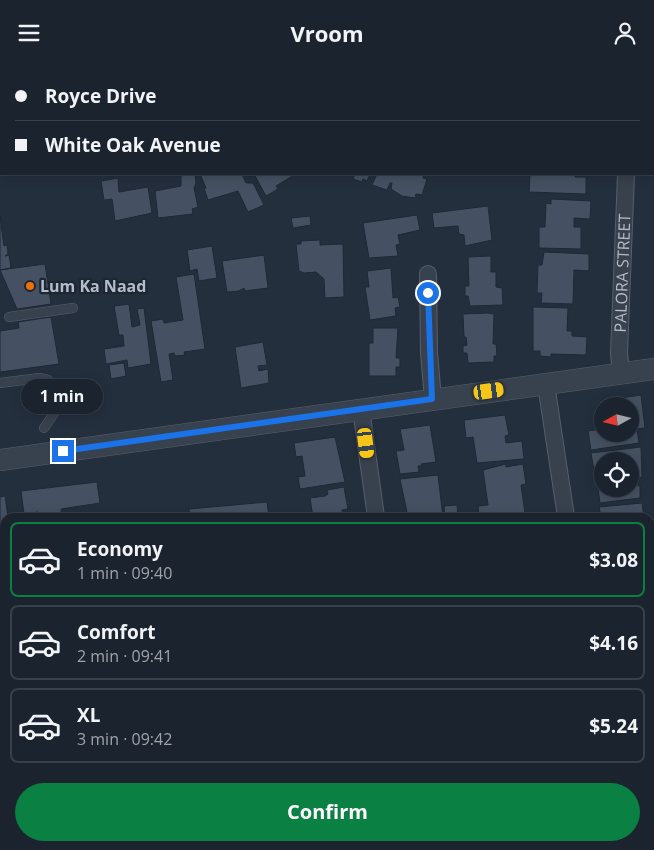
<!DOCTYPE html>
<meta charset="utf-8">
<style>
body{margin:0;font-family:"Open Sans",sans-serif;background:#282f3a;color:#f1f3f6;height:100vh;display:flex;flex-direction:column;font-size:19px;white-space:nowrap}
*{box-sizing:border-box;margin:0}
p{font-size:16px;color:#a0a4aa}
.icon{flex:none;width:28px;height:28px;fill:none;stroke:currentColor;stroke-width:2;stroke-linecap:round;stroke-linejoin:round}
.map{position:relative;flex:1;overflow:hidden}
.sheet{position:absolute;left:0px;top:448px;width:655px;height:338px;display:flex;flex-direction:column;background:#1b232e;border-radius:15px 15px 0 0;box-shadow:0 2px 12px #0003,0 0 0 1px #39404a}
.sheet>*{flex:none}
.guide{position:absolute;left:0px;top:0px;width:655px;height:110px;box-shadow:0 2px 12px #0003,0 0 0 1px #39404a;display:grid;align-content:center;height:110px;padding:0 15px;background:#1b232e}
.needle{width:32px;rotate:262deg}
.tools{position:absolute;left:594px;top:332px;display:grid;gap:10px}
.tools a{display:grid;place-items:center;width:45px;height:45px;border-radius:50%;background:#1b232e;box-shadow:0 2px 12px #0003,0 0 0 1px #39404a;font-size:25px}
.end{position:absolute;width:22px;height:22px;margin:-11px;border:6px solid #1a73e8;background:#fff;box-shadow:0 0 0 2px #fff}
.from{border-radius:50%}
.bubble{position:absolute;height:35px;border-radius:18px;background:#1b232e;box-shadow:0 2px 12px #0003,0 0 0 1px #39404a;font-size:16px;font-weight:700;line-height:35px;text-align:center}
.car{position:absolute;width:15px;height:30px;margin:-15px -8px;border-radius:6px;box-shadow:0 0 4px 1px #0007;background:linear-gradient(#f5c518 24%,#345 0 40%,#f5c518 0 76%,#345 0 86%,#f5c518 0)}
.guide b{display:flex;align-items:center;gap:18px;height:48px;font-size:19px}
.guide b+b{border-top:1px solid #39404a}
.guide i{width:12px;height:12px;background:#f1f3f6}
ul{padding:9px 0 0;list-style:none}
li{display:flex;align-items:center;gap:15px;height:75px;margin:0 10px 8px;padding:0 5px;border:2px solid #39404a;border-radius:8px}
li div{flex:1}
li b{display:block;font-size:19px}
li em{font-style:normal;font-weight:700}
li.on{border-color:#0b8043}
li>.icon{width:45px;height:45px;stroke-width:1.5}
.primary-button{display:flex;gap:10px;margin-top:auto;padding:10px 15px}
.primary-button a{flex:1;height:58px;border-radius:30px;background:#0b8043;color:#fff;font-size:20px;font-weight:700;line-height:58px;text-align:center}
header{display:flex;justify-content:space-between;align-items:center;height:65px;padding:0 15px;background:#1b232e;font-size:22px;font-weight:700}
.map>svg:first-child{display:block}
</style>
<header><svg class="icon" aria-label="menu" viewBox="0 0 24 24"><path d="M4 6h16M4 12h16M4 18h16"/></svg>Vroom<svg class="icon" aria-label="person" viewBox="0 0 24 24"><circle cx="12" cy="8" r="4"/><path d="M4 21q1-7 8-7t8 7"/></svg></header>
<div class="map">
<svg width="654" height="785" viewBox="0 0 654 785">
<rect width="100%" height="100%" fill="#242f3e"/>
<path fill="#263c3f" d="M0 587H5V644L0 645Z"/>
<path fill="#455162" stroke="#1f2835" d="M1 1V76H0V2Z
M181 109H195L196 118 194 123 198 142 192 144 193 149 158 153 155 126 181 121Z
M200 109H242L246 118H253L264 140 248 147 238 126 208 135 204 123H206Z
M254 109H296L276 121 278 124 266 131Z
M355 109H370L367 116 363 114 362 117 353 114Z
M377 109H424L423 113 427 114 422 130 416 129 415 133 402 131 391 124 392 118H390L387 125 372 120Z
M530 109H575V112H586V129L529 127Z
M118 113 119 127 148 122 152 148 115 156 112 134 104 135 101 116Z
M551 134 591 136 590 154 574 153V162H581V184L539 183V162H545L546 138 551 139Z
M488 141 492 175 465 181 464 170 459 169 458 161 434 163 432 148Z
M417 150 420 165 398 170 400 179 396 180 398 191 369 193 363 158Z
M0 151 4 181 7 180 8 189 5 191 9 190 11 203 0 205Z
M310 151 311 160 293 163 291 153Z
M320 175V180L343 179 344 232 325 233 324 214 316 207 304 208 299 206 296 179H301V176Z
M212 181 217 213 199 216 197 204 190 206 187 185Z
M544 187 589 189V206L574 205 573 239 541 238 542 228H537L538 200H542Z
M264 190 268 223 245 226 244 223 239 226 227 227 222 196Z
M491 191V207H496V222L502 223 503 240 470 241 468 231H465V221H469L468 192Z
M45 199 51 239 17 244 0 205Z
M391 203 393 233 398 232 400 242 395 243 396 251 370 255 365 222H369L367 206Z
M194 209 205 284 184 287 185 290 175 291 174 288 169 289 173 315 161 317 151 256 163 254 164 258 183 255 176 212Z
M129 239 132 262 140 260 137 244 144 243 151 299 128 303 127 295 106 299 104 284 124 281 123 270H119L114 241Z
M533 242 568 243 567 266H572V271L587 272 586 290 551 289V292L540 291V286H533Z
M488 248 494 249 493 279H496L497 291H494V297L468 298 467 288H463V281L467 280 466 272H464L463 249Z
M51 252 59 299 0 307V266L19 263 18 257Z
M373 263H398L396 293H400V302H396V311H369V278H373Z
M263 277 267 300 258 301 259 306 268 304 269 318 241 323 235 282Z
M124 298 126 311 111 314 109 300Z
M641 330 645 363 637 364 639 378 591 385 588 366 602 364V369H630V341H602V356L600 336Z
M505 350 509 370 505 371 506 378 522 376 524 394 477 398 473 372 466 373 464 355Z
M430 360 436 397 421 399 422 401H418L419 407 400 409 396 386 404 385 400 364Z
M335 372 345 417 300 424 298 412 305 411 302 391 296 392 294 378Z
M641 382 642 412 637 413 638 421 640 420V433L600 438 597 416H602V424H630V396H602V410L595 412 591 388Z
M506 399V402L523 399 526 419 521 420 525 448 479 452 478 441 488 440 483 405Z
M438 410 443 452H408L400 414Z
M97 417 100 438 61 444 62 452H38V447L24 449 21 426Z
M344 422 348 444 342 445 343 452H313L310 433 325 431 328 429 327 425Z
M5 431 8 452H5V519L0 526V432Z
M267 437 269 452H190L189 444Z
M642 438 644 452H601L599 442Z
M457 440 458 451 445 452 444 441Z
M654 487V536L650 537V488Z
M0 535H5V568L0 569Z
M650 550 654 556V592L650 595Z
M654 644V698H650V645Z
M0 663 1 670 5 669V709L0 710Z
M94 780H146L144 785H93Z
M555 780H605L606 785H556Z"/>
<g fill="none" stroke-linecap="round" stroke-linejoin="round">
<g stroke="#565f6c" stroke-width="10">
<path id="service" d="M9 252 73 243
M0 318 39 313 48 315 52 320 55 347 44 363
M152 785 153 780"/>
</g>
<g stroke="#565f6c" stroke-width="18">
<g id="minor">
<path d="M245 0 246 1"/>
<path d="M345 0 347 1"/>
<path d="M289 1 290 0"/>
<path d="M0 96H1"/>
<path d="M428 209 429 288 433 334"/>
<path id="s1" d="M621 308 619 288 626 109"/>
<path d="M546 319 566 452"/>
<path d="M361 344 376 452"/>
<path d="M650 735 654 734"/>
<path d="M0 739H5"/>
<path d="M268 780 299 782 334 780"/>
<path d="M430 780V785"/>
<path d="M640 780V785"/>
<path d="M67 785 68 780"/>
</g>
</g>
<g stroke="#565f6c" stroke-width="22">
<path id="tertiary" d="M0 395 654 304"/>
</g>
<use href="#service" stroke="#38414e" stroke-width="9"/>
<use href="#minor" stroke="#38414e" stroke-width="16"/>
<use href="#tertiary" stroke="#38414e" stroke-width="21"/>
</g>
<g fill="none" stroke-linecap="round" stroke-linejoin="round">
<path stroke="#1a73e8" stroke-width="6" d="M63 386 432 334 428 228"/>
</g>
<circle fill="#e8710a" stroke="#1d2633" stroke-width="2" cx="30" cy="221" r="5"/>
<g text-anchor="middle" stroke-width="4.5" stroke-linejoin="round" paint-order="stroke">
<g font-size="16" fill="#b4bcc9" stroke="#1d2633">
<text dy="6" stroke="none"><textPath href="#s1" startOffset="100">PALORA STREET</textPath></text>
</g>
<g font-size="16" font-weight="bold" fill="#b4bcc9" stroke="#1d2633" text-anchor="start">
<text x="40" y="227">Lum Ka Naad</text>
</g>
</g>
</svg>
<div class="tools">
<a><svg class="needle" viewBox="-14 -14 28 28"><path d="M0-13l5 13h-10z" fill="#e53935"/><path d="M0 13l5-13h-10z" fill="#a0a4aa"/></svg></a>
<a><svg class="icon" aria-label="locate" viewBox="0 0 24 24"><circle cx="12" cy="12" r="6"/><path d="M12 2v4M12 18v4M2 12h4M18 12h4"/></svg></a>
</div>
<i class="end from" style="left:428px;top:228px"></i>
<i class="end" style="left:63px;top:386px"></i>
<div class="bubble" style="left:21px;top:314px;width:82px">1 min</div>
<i class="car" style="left:489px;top:326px;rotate:82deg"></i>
<i class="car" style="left:366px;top:378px;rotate:173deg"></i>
<div class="guide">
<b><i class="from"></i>Royce Drive</b>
<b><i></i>White Oak Avenue</b>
</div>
<section class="sheet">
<ul>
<li class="on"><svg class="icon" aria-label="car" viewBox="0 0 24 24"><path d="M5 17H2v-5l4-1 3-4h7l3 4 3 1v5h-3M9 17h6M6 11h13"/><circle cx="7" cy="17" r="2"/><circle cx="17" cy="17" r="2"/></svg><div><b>Economy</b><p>1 min · 09:40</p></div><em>$3.08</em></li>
<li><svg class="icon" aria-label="car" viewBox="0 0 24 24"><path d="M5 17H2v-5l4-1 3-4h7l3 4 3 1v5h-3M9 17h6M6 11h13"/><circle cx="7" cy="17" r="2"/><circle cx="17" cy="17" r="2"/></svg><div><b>Comfort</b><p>2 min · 09:41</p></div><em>$4.16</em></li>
<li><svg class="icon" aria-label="car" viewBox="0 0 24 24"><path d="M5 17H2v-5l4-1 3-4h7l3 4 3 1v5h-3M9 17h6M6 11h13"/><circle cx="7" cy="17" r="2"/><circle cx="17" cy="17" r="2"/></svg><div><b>XL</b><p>3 min · 09:42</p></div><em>$5.24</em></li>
</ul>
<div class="primary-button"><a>Confirm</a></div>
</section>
</div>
